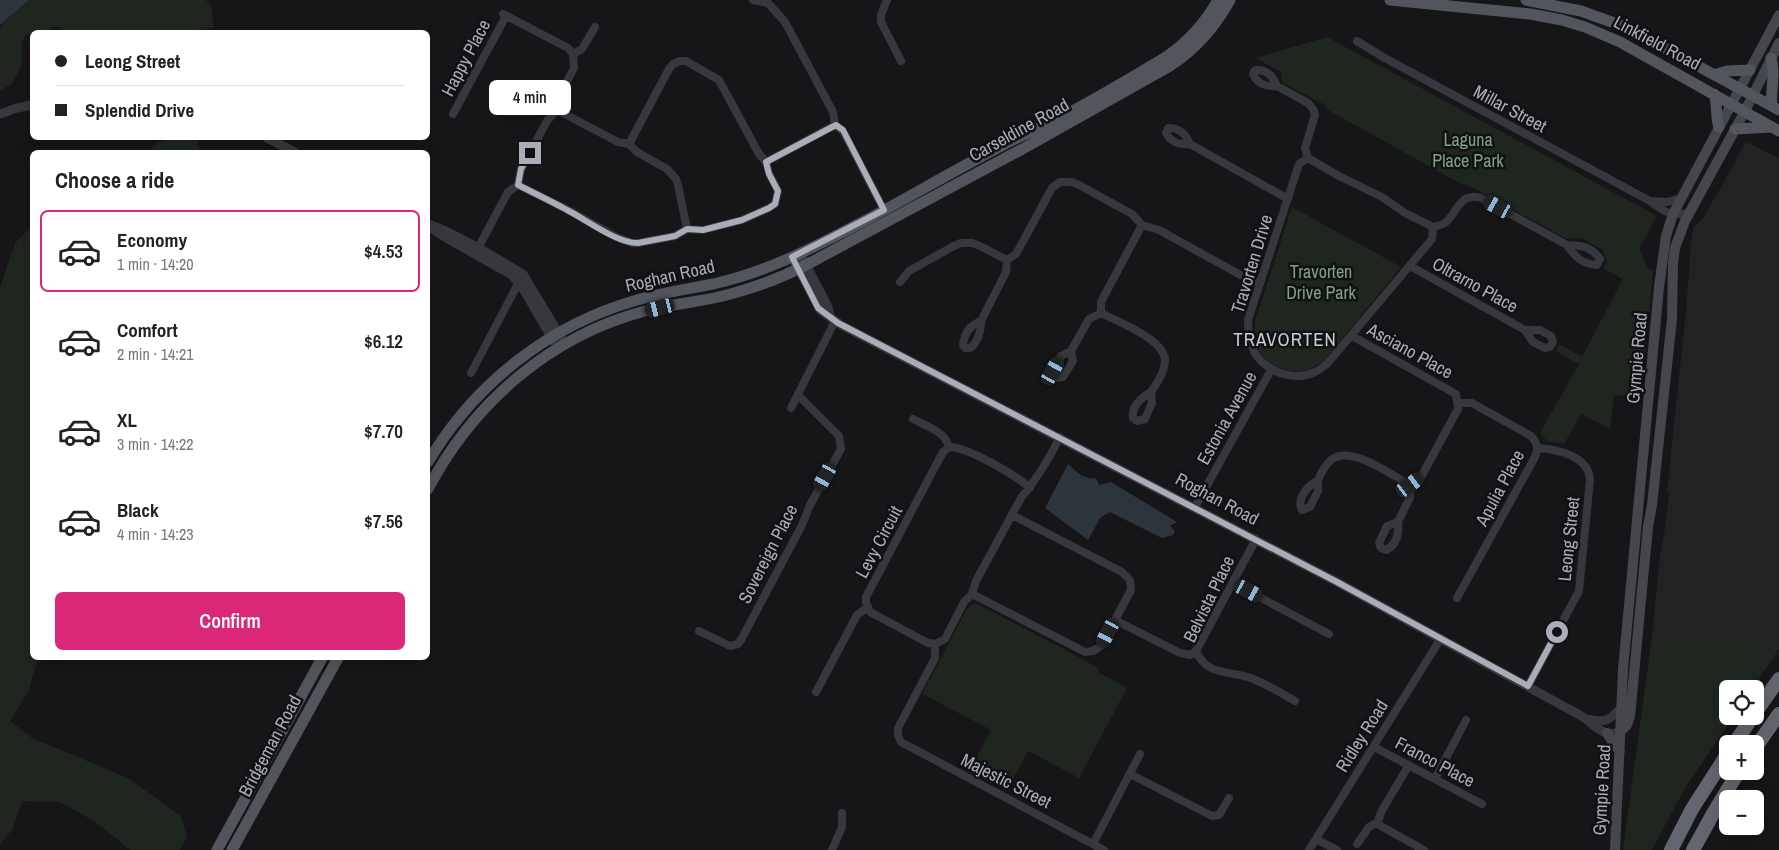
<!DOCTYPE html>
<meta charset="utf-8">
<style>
body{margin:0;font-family:"Archivo Narrow",sans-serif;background:#f6f6f6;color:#222;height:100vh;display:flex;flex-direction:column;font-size:19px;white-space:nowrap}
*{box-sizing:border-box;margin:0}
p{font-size:16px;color:#767676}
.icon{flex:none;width:28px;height:28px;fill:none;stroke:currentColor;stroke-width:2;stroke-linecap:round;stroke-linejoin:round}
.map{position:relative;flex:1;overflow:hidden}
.drawer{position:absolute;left:30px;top:150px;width:400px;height:510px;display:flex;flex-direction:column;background:#fff;border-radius:8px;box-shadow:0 5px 20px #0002}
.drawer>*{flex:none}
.guide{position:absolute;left:30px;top:30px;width:400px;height:110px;border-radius:8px;box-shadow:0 5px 20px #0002;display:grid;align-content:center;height:110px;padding:0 25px;background:#fff}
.buttons{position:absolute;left:1719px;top:680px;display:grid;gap:10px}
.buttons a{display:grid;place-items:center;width:45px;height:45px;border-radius:8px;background:#fff;box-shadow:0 5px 20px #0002;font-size:25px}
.end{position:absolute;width:22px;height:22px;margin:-11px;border:6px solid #a8adb8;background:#111;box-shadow:0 0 0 2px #111}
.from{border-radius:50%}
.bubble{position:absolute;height:35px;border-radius:8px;background:#fff;box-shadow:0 5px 20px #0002;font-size:16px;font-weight:600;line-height:35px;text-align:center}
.car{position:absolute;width:15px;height:30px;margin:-15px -8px;border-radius:6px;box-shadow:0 0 4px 1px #0007;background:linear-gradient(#222 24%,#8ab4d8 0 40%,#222 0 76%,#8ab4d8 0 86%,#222 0)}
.guide b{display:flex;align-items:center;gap:18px;height:48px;font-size:19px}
.guide b+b{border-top:1px solid #e0e0e0}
.guide i{width:12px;height:12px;background:#222}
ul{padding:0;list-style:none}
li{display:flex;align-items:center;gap:15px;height:82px;margin:0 10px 8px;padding:0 15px;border:2px solid transparent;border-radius:8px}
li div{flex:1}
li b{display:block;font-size:19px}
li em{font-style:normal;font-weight:600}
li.selected{border-color:#db2777}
li>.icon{width:45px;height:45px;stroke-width:1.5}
h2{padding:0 25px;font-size:22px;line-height:60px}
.button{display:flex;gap:10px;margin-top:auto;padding:10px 25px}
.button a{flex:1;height:58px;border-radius:8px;background:#db2777;color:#fff;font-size:20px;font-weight:600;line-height:58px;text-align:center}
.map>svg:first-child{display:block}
</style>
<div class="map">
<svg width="1779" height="850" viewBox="0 0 1779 850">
<rect width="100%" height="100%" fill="#161618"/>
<path fill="#222225" d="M1746 142 1779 158V646L1652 636 1660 556 1665 529 1669 494 1667 492 1686 310 1691 243 1694 226 1703 219Z"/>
<path fill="#1e261f" d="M29 0H206L211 6 214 27 190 32H64L61 28 53 26 48 32H35L27 34 21 43 22 63 19 71 11 85 0 90V29L4 22Z
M1327 37 1657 216 1639 249 1648 268 1653 271 1641 397 1614 395 1610 429 1581 414 1564 444 1547 441 1540 433 1579 364 1556 351 1559 344 1582 357 1623 279 1603 268 1607 262 1603 250 1581 238 1567 239 1466 184 1463 185 1326 109 1327 106 1283 83 1281 72 1256 58Z
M169 138 197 139 201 152H150L153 145Z
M1292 207 1401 267 1324 361C1318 365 1313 368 1306 370 1287 375 1262 364 1256 344 1254 337 1255 328 1255 321Z
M32 226V658H38L28 692 10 721 32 738 128 778 181 816 187 837 180 850H130L97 823 60 802 22 801 12 830 0 844V287L15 243Z
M972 604H978L1099 668 1098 672 1127 688 1079 778 1028 751 1007 790 970 770 991 730 922 694 967 609Z
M1652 636 1779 646V649L1752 689H1728V716H1734L1685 788 1652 850H1623Z"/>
<path fill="#2c353c" d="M0 0H29L0 25Z
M1068 464C1077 472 1084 480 1096 478L1099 485 1111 482 1177 522 1170 526 1175 531 1173 535 1162 538 1110 512 1100 518 1088 540 1045 508Z"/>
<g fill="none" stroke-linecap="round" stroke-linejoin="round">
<path stroke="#37383d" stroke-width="8" d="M753 0 768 3 785 22 833 112 835 125 843 131 884 210
M887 0 881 15V22L901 61
M1357 41 1383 57 1650 201C1662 211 1672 217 1688 213
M573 54 582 49 595 27
M1255 70C1266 69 1273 76 1277 86 1267 87 1257 84 1253 74Z
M1277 86 1308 103 1313 109 1315 115 1305 148 1308 158
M557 110 618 142 629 144 637 152 667 169 676 179 678 185 687 229
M453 114 506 16
M1168 128C1180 128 1186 134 1190 144 1180 145 1170 142 1166 133Z
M1190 144 1288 199
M1308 158 1339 176 1382 197 1405 213 1433 227 1432 239 1328 363C1324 366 1320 370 1315 372 1304 377 1291 377 1280 373 1255 363 1248 346 1248 320L1299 164Z
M766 162 835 125
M518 185 568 210 616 237 632 243H638L675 236 687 229 703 230 742 220 769 208 775 204 778 191 769 173 766 162 759 154 719 80 686 61H680L673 64 669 69 629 144
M1650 201 1667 202 1681 198
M1433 227C1437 226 1442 225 1445 223 1458 212 1459 192 1481 198L1567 245C1575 257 1582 264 1597 265L1600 259C1592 247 1581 245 1567 245
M476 252 508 192 518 185 521 169 547 121 557 110 559 97 574 68 573 54 568 48 503 14
M1410 266 1525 330 1533 342 1545 348 1550 347 1553 342 1551 336 1540 330H1525
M900 282 909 271 952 247 961 243H972L980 246 1007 260
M1101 313C1118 322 1164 339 1165 360 1165 372 1157 383 1151 392
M981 321 1006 272 1007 260 1016 254 1052 188 1060 182H1072L1079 185 1132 214 1142 225
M981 321C981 331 978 342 970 348H965L963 345C964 333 971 325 981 321Z
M1352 336 1456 394 1458 409 1420 479 1410 485V497L1398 522
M1071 351 1089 319 1101 313V302L1142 225 1159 230 1246 278 1260 284
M1071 351 1073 361 1063 377 1056 378 1053 371 1061 356Z
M471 373 520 280
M1151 392 1152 403 1145 419 1137 421 1133 418C1131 406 1141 398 1151 392Z
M791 408 835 321
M913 419C926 426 945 431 949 447
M1318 480C1321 473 1325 465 1331 460 1351 444 1391 475 1410 485
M1318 480V491L1310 507 1302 510C1296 498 1308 486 1318 480Z
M1030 488C1017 476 966 446 949 447L943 452 866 597V603L870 612 928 643 935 644 945 639 964 602 972 594 976 581 1021 498C1037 479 1049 459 1060 437
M1195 507 1271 370
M1398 522C1399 533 1397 545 1386 550L1381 548 1379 543 1387 526Z
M1256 539 1196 651C1207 677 1232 670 1253 679 1268 685 1281 693 1295 701
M1233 583 1329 634
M972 594 1085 652 1093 651 1101 646 1131 590 1130 580 1122 572 1012 515
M1457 598 1535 457C1539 448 1537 443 1531 436L1472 403H1458
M1115 620 1180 653 1190 655 1196 651
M699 631 730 646 738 644 741 640 802 525 810 505 841 449 839 436 798 395
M935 644V658L898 728V735L901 742 1104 850
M1528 686 1579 591 1590 480C1589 456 1557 449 1537 448
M816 692 857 615 868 607
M1374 747 1482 804
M1409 765 1381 812 1378 822 1379 825 1424 850
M1130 774 1212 816 1219 815 1229 798
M1435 779 1466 720
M1316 839 1337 850
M1093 844 1140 754
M1357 844 1369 827 1378 822
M832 850 842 827V813
M1309 850 1441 638"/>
<path stroke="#37383d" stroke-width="9" d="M0 114 17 108 32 105
M267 138 295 152
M428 224 446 231 479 248 523 274 561 337
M434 230 443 236 512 275 525 292 554 342
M800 253 828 307 830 316
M792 257 820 310 841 325 1337 582 1554 701C1564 707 1576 712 1586 719 1597 728 1606 738 1621 731
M1586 719C1607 723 1608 721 1622 707"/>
<path stroke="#45474d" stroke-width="10" d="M1622 730 1627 725 1630 716 1648 527 1652 505 1672 319 1673 263 1675 248 1685 221 1745 111 1779 43
M1607 733 1616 747 1620 751
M1615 850 1623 669 1659 287 1666 236 1673 214 1779 15"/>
<path stroke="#53555c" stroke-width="11" d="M1390 0 1530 14 1562 20 1585 27 1620 42 1779 131
M1526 0 1581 11 1628 28 1779 110
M1771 58C1776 74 1770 90 1772 106
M1714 75 1727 71 1750 70
M1714 94C1718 105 1715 116 1719 127
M1735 129 1772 127
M428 462C474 384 549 325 637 300 662 293 687 289 713 284 740 278 765 269 790 258 863 225 932 182 1003 145 1018 137 1034 131 1050 123 1089 103 1128 80 1166 57 1188 42 1205 23 1218 0
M428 489C473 403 550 336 645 311 672 304 700 302 727 295 754 288 781 278 806 265L1028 146 1170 66C1196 49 1215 27 1230 0
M217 850 322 658
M232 850 338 658"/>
<path stroke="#63666e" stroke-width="14" d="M1755 713 1779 679
M1734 744 1753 716
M1755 748 1779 714
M1671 850 1692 809 1728 753
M1693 850 1714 812 1739 771"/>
</g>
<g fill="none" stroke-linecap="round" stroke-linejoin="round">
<path stroke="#a8adb8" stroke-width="6" d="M530 153 521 169 518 185C534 193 551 201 567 210 587 220 616 243 638 243L675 236 687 229 703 230 742 220 769 208 775 204 778 191 769 174 766 162 836 125 843 130 884 210 792 257 818 308 838 323 1337 582 1528 686 1557 632"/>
</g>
<g text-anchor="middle" stroke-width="5" stroke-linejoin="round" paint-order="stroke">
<g font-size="18" fill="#a8adb8" stroke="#111113">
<text transform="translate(1657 43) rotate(28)" y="6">Linkfield Road</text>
<text transform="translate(466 58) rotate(-62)" y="6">Happy Place</text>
<text transform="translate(1510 109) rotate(28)" y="6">Millar Street</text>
<text transform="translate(1019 130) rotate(-29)" y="6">Carseldine Road</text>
<text transform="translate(1252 264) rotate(-73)" y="6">Travorten Drive</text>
<text transform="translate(670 276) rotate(-13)" y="6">Roghan Road</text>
<text transform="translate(1475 285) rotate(29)" y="6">Oltrarno Place</text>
<text transform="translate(1410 351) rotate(29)" y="6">Asciano Place</text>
<text transform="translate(1637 358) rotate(-85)" y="6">Gympie Road</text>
<text transform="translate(1227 418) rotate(-61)" y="6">Estonia Avenue</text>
<text transform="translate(1500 488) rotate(-62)" y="6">Apulia Place</text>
<text transform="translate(1217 499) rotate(28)" y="6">Roghan Road</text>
<text transform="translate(1569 539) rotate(-84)" y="6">Leong Street</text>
<text transform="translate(879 542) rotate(-62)" y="6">Levy Circuit</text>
<text transform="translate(768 554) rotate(-63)" y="6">Sovereign Place</text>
<text transform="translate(1209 599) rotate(-64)" y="6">Belvista Place</text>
<text transform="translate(1362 736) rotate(-58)" y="6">Ridley Road</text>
<text transform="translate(270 746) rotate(-62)" y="6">Bridgeman Road</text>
<text transform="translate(1435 762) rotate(28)" y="6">Franco Place</text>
<text transform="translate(1006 781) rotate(27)" y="6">Majestic Street</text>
<text transform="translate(1602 790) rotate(-87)" y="6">Gympie Road</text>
</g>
<g font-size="18" fill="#7fa381" stroke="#111113">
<text x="1468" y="146">Laguna<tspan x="1468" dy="21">Place Park</tspan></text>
<text x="1321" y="278">Travorten<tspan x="1321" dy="21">Drive Park</tspan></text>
</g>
<g font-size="19" letter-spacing="1" fill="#c9ccd4" stroke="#111113">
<text x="1285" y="346">TRAVORTEN</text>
</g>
</g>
</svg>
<div class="buttons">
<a><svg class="icon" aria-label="locate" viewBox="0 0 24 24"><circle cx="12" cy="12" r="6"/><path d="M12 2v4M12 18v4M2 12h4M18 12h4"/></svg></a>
<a>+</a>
<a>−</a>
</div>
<i class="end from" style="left:1557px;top:632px"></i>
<i class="end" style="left:530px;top:153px"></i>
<div class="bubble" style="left:489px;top:80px;width:82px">4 min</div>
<i class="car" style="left:1498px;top:207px;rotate:299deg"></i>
<i class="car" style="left:660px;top:308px;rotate:256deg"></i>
<i class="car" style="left:1053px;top:371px;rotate:29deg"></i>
<i class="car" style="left:825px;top:477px;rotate:209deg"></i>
<i class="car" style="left:1410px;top:485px;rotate:54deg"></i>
<i class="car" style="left:1249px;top:591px;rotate:118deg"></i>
<i class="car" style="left:1108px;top:633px;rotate:208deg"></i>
<div class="guide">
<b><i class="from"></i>Leong Street</b>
<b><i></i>Splendid Drive</b>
</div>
<section class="drawer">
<h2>Choose a ride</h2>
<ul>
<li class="selected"><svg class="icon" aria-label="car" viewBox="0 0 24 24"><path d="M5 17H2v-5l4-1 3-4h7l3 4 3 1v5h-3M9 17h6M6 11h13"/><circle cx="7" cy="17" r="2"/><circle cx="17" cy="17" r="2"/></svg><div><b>Economy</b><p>1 min · 14:20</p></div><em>$4.53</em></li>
<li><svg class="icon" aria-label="car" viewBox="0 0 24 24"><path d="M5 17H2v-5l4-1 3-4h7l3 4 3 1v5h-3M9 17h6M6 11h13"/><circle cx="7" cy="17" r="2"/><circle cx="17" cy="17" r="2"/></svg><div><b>Comfort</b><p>2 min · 14:21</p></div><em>$6.12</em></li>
<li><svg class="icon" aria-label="car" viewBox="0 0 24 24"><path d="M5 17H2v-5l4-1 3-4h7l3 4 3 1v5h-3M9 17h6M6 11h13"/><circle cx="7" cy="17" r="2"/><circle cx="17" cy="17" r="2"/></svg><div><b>XL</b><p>3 min · 14:22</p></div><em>$7.70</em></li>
<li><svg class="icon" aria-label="car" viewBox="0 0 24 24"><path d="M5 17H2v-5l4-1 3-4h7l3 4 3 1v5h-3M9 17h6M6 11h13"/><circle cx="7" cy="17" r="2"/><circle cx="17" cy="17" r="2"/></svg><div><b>Black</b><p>4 min · 14:23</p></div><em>$7.56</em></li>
</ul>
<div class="button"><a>Confirm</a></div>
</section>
</div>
